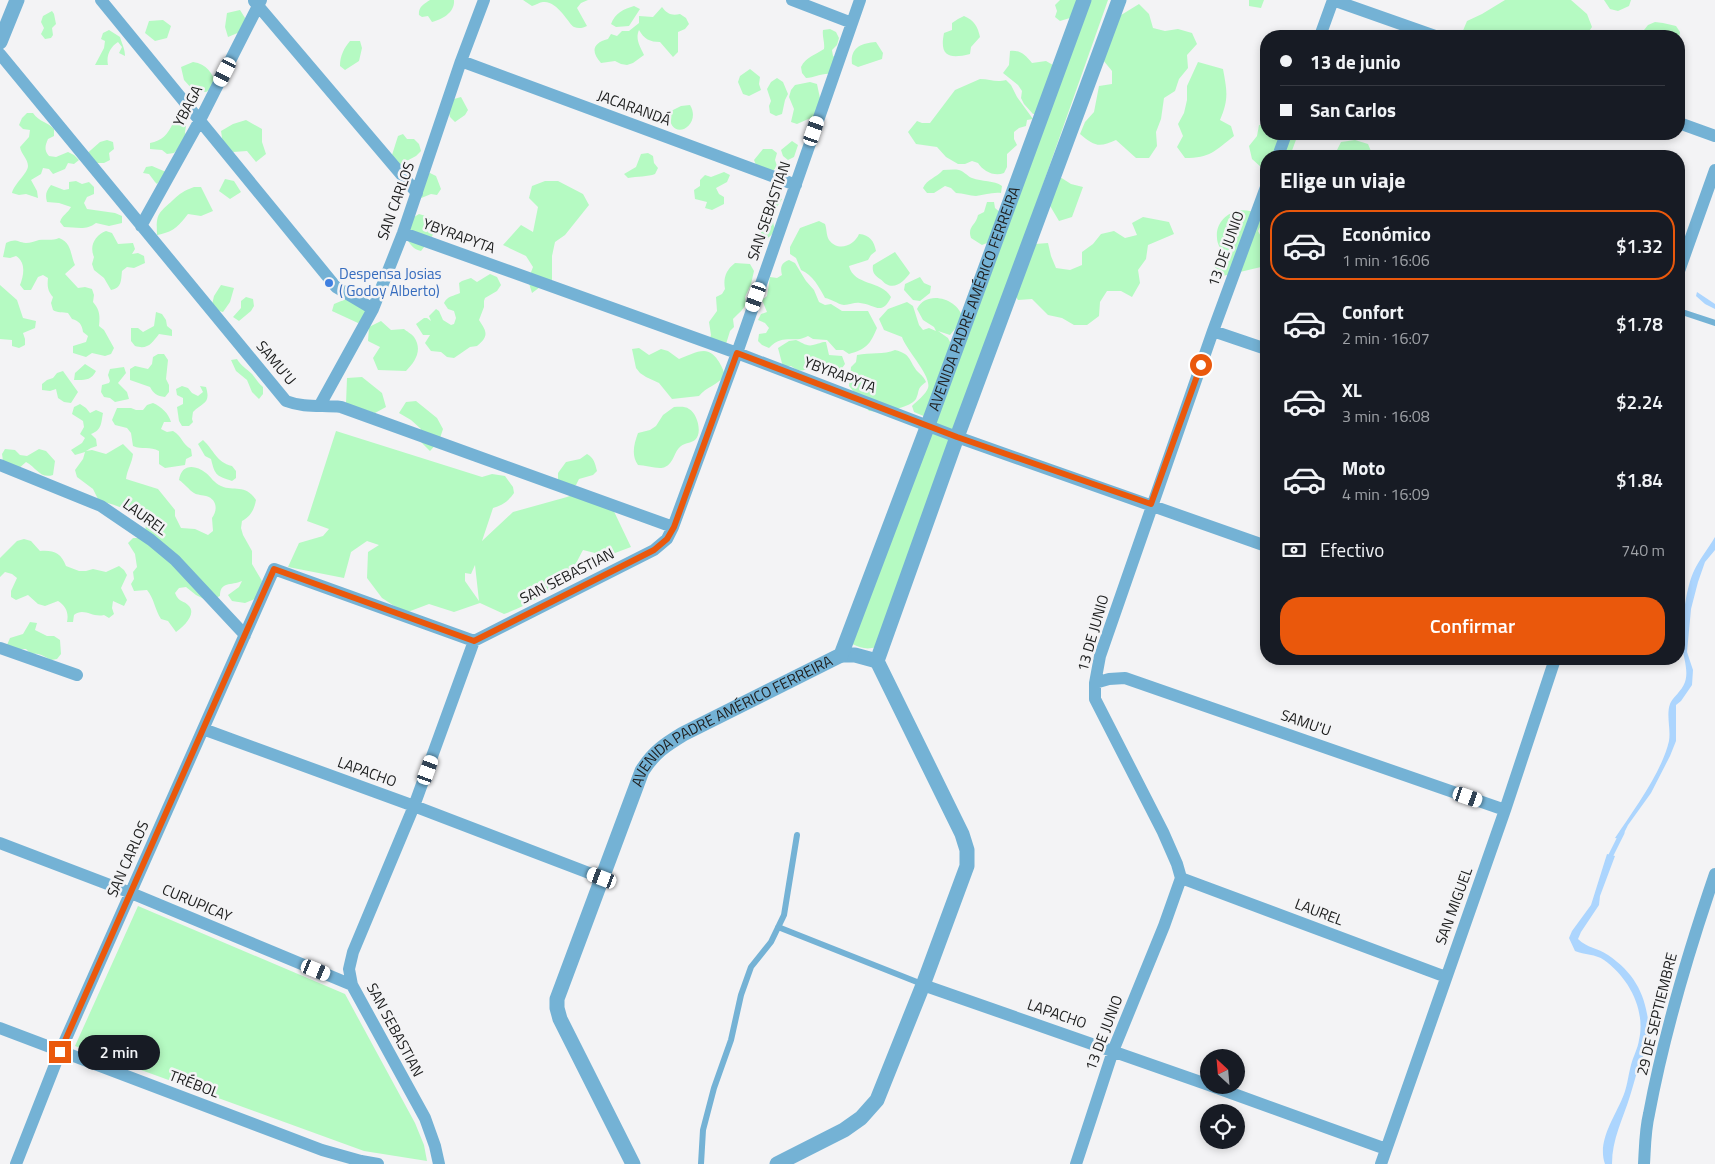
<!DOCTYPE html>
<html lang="es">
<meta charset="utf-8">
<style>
body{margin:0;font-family:"Titillium Web",sans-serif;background:#242831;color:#f1f3f6;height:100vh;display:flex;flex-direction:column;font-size:19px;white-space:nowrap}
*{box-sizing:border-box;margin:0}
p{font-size:16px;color:#9ea1a6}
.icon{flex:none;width:28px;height:28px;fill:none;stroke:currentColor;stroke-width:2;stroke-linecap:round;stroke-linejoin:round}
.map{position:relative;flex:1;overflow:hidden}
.drawer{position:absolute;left:1260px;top:150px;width:425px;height:515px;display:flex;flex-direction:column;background:#171b24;border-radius:20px;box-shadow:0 2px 8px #0003}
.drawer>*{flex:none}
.banner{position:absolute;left:1260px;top:30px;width:425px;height:110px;border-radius:20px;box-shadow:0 2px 8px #0003;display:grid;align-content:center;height:110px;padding:0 20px;background:#171b24}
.needle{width:32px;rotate:334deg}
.tools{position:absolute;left:1200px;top:1049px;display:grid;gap:10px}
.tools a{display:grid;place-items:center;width:45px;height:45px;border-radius:50%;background:#171b24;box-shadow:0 2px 8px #0003;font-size:25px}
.end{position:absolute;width:22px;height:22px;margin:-11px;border:6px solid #ea580c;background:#fff;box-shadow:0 0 0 2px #fff}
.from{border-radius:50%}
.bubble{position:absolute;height:35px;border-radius:18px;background:#171b24;box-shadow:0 2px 8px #0003;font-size:16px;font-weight:600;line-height:35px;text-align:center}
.car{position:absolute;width:15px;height:30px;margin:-15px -8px;border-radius:6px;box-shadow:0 0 4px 1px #0007;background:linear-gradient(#fff 24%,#345 0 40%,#fff 0 76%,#345 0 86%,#fff 0)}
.banner b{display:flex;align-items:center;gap:18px;height:48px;font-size:19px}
.banner b+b{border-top:1px solid #363941}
.banner i{width:12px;height:12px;background:#f1f3f6}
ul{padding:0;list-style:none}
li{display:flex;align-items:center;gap:15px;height:70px;margin:0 10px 8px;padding:0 10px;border:2px solid transparent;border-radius:20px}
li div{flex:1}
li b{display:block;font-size:19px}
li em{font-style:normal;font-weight:600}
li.current{border-color:#ea580c}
li>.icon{width:45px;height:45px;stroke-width:1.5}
h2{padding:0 20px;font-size:22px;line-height:60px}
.pay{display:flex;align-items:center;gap:12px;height:55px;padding:0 20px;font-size:19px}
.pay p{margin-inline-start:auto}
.action{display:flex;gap:10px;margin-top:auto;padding:10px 20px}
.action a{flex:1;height:58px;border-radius:20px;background:#ea580c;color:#fff;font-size:20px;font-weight:600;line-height:58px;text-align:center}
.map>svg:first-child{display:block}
</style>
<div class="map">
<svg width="1715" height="1164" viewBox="0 0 1715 1164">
<rect width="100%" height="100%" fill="#f3f3f5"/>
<path fill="#b5fac2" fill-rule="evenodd" d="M430 0H454C455 12 443 19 432 22L428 16 422 17 419 15C418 7 424 4 430 0Z
M523 0H588L581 3 577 8 587 26C583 28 579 29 574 27 568 23 557 0 543 2 540 2 536 5 532 6Z
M1060 0H1108L958 425 953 430C941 432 929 427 931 413L926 417 914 412 912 406C917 401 926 394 928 388 932 376 906 350 902 337L884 330 879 319 888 309 907 302 913 306 919 325 923 330 929 328 936 331 934 327 923 320 917 309C927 289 959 299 963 319L950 335 938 331 948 338 951 344 939 375 941 381C937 392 930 400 931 412L992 241 982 245 971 238C967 226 976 226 978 215L984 212 987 202H994L995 208 1001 213 1036 114H1033L1024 104 1021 98 1022 91 1018 85 1003 73 1009 65 1010 51C1021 50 1025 55 1032 63L1046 61 1053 65 1070 18 1060 21 1055 17 1057 11 1055 5Z
M1249 0H1264L1261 8 1249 6Z
M1505 0H1571L1587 14 1592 27 1586 36H1463L1462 33 1467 21 1482 14Z
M1604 0H1631L1629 6 1618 11 1610 9Z
M1139 4 1149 14 1153 28 1165 31 1178 29 1192 33 1197 44 1187 55 1188 68 1179 79 1175 91 1164 98 1161 119 1156 132 1157 146 1149 158H1136L1116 140C1099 148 1094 146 1080 134L1085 122 1094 112 1099 86 1112 84V71L1103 60 1113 20Z
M634 6 640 9 629 26 616 27 611 24C615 13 624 9 634 6Z
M662 7C667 14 672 16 680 14L686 18 689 24 685 29 678 32V52L673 57 660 42C650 42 644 39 639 30 635 39 640 46 644 55L633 63 627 65 621 64 615 61 601 63C591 52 592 43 608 39L611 34 617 36 622 31H629L639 23V16L653 17Z
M240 10 247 21 240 32 228 37 225 27 227 13Z
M52 11 54 14 56 24 52 28 53 35 51 38 45 39 41 34 44 28 41 22 43 16Z
M964 16C974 20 978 27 980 37L971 47 970 54C950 59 939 57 944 33L952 30V23L958 19Z
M163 20 171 26 167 38 155 41 145 33 149 21Z
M1655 22 1663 23 1676 26 1680 32 1679 39V36H1648L1644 30 1648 25Z
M830 29 836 32 839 38 837 45 832 50 833 56 839 59 831 74C821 73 815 78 806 78L802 73 801 67C806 57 815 55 824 49 825 42 822 37 823 30Z
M109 30 120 37C122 44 125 49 125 56L119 53 122 47 118 42C110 47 106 56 108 65H95L104 48 105 41 101 39 103 33Z
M350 41H360L362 48 359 61 345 70 340 66C340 56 344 48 350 41Z
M876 42 883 53 882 59 858 67 852 64C850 48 861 43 876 42Z
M193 62C207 64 212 73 217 85L206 92 193 90 184 80 181 67Z
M1198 62 1223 69C1227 91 1229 99 1220 120L1231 126 1234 136C1215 151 1210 158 1185 158L1177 147 1183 136 1178 124 1184 113 1187 100V86Z
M750 69 760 77 759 84 761 90 749 96 743 94 738 82 740 76Z
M777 78 783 82 788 94 785 100 782 114 776 116 770 113 769 106 771 101 767 89 771 82Z
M980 79C990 79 996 83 1006 80L1011 85 1017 97 1033 119 1027 120 1026 126 1019 128 1014 132V139L1017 145 1007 154V167L1004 173C994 177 983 171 978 163L972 161 965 164H958L946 157 937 147 916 144 908 132 917 121 922 123H930L955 90Z
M810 82 817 84 821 103 815 116 797 124 791 122 794 109 789 97 791 90 795 85Z
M461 97 468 110 465 115 455 122 450 117 448 110 454 99Z
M690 105C703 126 669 145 669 112L681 106Z
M27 113H33C39 122 48 122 54 129V136L48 139C45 146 44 150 49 156L56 157 68 152 74 155 79 160 74 164 68 163 65 169 53 174 49 169 43 168 41 174 31 180 37 191 38 198 26 194 19 195 12 193C14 184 28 173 28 166 28 159 21 154 20 147L29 137 30 130 23 129 19 125 22 118Z
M246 120 262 129V142L266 154 256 162 247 151 233 152 223 144 221 131 233 124Z
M180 122 186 126 185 132 187 139 174 153 167 154 162 150 150 149V143C162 141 168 134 173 123Z
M1259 125H1266V134H1292L1297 137 1290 156H1266V167L1262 168 1252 159 1249 146 1257 136Z
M403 134 407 139H414L419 144 421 151 416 156 399 165 392 155 398 136Z
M107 140 113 142 114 149 109 153 110 160 104 163H85L83 157 100 142Z
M1355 140 1368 144 1373 156H1334L1341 142Z
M792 141 798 145 794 157 788 160 783 156 781 150Z
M763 149H772L777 153 775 160 777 166 773 171 756 165 754 160Z
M648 153 653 156 654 163 658 168 655 174C648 177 637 176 628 178L624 174 636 167 641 154Z
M152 166 166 172 157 184 155 182 149 174 143 173 146 167Z
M943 170C948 170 954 169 959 170 965 172 967 176 972 178 982 182 994 180 1002 186L1001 193C992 192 985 195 976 196 970 196 963 193 956 193L951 188 945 186 934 193H927L923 188C927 179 936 178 943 170Z
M724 172 730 175 727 182 716 188 719 194 724 197V204L712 210 705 208 707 202 695 199 694 190 700 186V180L705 175 711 177Z
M430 173 436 176 441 189 437 195 431 194 419 199 424 176Z
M1060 177 1071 184 1083 187 1072 217 1059 221 1046 199Z
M225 179 234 181 241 192 230 199 219 191Z
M76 181 82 184 89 182 94 187V194L87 197 84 203 87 209 115 213 122 216V223L109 226 96 223C86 231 76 227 64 227L60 222C62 215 68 213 71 207L59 203 47 202C45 195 46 191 51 185L64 190 69 189V182Z
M545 181H558L583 194 589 205 565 235 555 242 552 256V283L540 287 532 293 528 280 533 267 526 256 503 245 521 225 533 232 538 207 529 198 532 186Z
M194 187H201L213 211 201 216 188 214C178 227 173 232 157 235 156 213 158 214 173 200 181 193 183 191 194 187Z
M768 195 782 199C775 210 770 217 775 229 772 236 768 239 761 240V230L758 223 760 217 765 213 767 207 765 201Z
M1266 209V221L1264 219 1258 231C1265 244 1271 254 1261 267L1223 276 1214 266 1224 257C1222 251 1217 244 1217 238 1215 220 1233 207 1250 211 1255 212 1260 216 1264 218Z
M419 214C447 222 433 236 421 251 408 248 407 236 401 225Z
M1143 217 1169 222 1174 234 1148 245 1146 259 1138 270 1140 283 1132 297 1121 291H1107L1100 302 1099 316 1087 325H1074L1062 318 1048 315 1032 299 1018 300 1011 289 1035 244 1048 243 1051 256 1056 268 1070 270 1082 265V252L1093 244 1101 234 1114 231 1125 238 1137 235 1132 223Z
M819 221 825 224C827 229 826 235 829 240 838 252 854 246 859 234 870 235 874 241 876 251L871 255 868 260 849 266C854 286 881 280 891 297 882 317 874 304 860 303 855 302 850 305 844 305 837 304 832 299 825 298 819 287 813 275 801 270L796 258 790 254V247L800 228Z
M106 231 112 233 118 244 133 243 135 249 132 254 138 253 144 256 145 263 134 268 127 267 122 271C121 280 122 288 111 290L104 278 94 270 92 264 94 257C89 246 95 235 106 231Z
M59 238C72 243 70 254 75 265L65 274 78 288 85 287 92 289 94 295 93 302C100 310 100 316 99 326L104 330 114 348 111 354 105 356 92 353 86 357 73 353V346L86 342 88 336 83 332C82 324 79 321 72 319L68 313C63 312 57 313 53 310L51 303 53 297C48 291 47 287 48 278L43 275 38 277 31 290H24L20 285C24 275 26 262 16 256L10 258 3 257 6 243C17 238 16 242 26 243 30 243 35 241 39 240 46 239 52 241 59 238Z
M895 252 910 273C905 280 896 290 886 284 884 283 882 280 880 279 874 275 872 272 873 265Z
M789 260 795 263 806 281 814 290 819 302 825 305 831 304 842 311H868L877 328C870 345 866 349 849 354L843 350H836L827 340 813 339 808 336C794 344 783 333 769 348L762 345 758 341 759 334 766 333 769 328 765 323 758 320 761 314 767 312 762 300 767 296 770 277 777 278 782 275C780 267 781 263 789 260Z
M735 263 750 264 754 271 751 284 745 297C748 308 740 311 733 319L734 327 730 331 726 344 709 341 711 335 709 322 717 311 716 297 722 294 725 289C723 278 726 270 735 263Z
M490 274 497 277 501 285 497 291 485 298 484 301V307L479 320C487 332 489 336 477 346L470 347 454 358 447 357 441 352 431 351 425 343 430 335H423L416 324 424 318H427L431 321 429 316 436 309 439 311 443 320 451 325 454 324 456 318 454 311 448 309 444 303C447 296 454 296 460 293L459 283 462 281 471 278 477 282Z
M920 277 924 283 931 286 930 293 920 301 913 300 904 290 905 284Z
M0 285 17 300 23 318 36 321 35 328 23 333 25 339V345L19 348 12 346V340L0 339Z
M221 285 234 288 230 302 223 312 211 309 214 296Z
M246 297 253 299 254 306 251 311 239 321 233 317 241 308V301Z
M346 299 364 308 368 313 364 319 358 323 332 311 334 304Z
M156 312 162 314 166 320 167 326 172 330V336L159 334C152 343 148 350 135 346L131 341V328H138L143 332 154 326Z
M381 321 391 330 404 329C406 331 412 334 414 337 423 350 415 362 406 371L378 370 373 358 380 347 368 341 369 327Z
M796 340C801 342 807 347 813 345 819 344 820 342 826 342L829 355 842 356 845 364 837 375 831 377 819 371 820 365C807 366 804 376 791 366L783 367 778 348 789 341Z
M639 348 649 355 661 349 668 351 679 359C687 356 696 351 704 351 715 351 722 366 725 375 718 385 706 387 699 396L672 399 659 383 646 377 640 373 636 368 632 349Z
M895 350C912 354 909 362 918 372 922 376 924 377 926 382 916 389 920 391 916 399 909 409 880 413 869 411L849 386 851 367 856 362 857 355C870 352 884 355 895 350Z
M158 354H164L168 360 166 379 169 385V392L165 397C157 396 154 394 150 387L130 380V369L135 366 148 369 152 364 153 357Z
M237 359C241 366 247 369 252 374 256 379 258 383 263 387V394L259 399 252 392 247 380 236 371 231 360Z
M85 364 96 371C91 381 84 380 74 380L75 373Z
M124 367 126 373 118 383 127 392 129 399 115 402 110 398 104 397 101 392 102 385 109 383 110 381 108 375 110 369Z
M63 371 78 392 71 403 64 402 58 398 56 389 50 391 42 390V384L47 380 53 378 57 373Z
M362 377 382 393 386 407 375 413 346 404 347 378Z
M182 386 188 388 192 393 198 396 203 392 200 386 206 387C211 404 203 402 193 412L192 419 193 422 189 426H182L179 421 177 407 183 404V398L177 395 176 389Z
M416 401 437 418 443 429 439 441 430 451 421 442V429L411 420 399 413 406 402Z
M153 403C162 407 168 413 171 422H164L161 429 167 432 173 431C182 436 182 444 191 449L192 456 186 459 185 465 165 468 159 464V451C150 446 142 450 133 446L131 433 127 428 115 425 112 420 117 408H131L136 410H143L147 405Z
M80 404 86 408 90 413 96 410 103 413C101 423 102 430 91 434L96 439 97 446 91 448 86 451 92 450 106 454 123 444 133 454C132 463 127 470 126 479L158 489 175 510V516L181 528 195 529 208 535 213 531 212 518C218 510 217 499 206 496 203 495 197 495 194 493 189 490 184 483 179 480 181 464 195 464 206 473 211 477 214 483 221 486 234 492 245 483 256 500 254 510 251 516 242 521L241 528 243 535 252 551V564L262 581 257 598 245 603 232 601 228 595 239 587 242 581C231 586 220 581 220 596L208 601 196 595 186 587 179 588 175 593C179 603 184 600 189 606 197 615 182 628 176 632L168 621 161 619C155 610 154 598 147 590L134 591 131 584 134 579 133 572 137 567 135 554 128 543 133 538H140L145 532 146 525C135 512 116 504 99 501L93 489 77 477 75 470 83 459 85 452 75 455 71 450 82 443 85 438 80 434 84 427 83 421 72 414 74 407Z
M674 407C679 407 685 406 689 409 697 413 703 433 695 440 691 443 685 443 681 446 674 451 674 463 665 467 659 470 646 465 638 465 631 455 634 444 638 433L650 430 656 426 663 415Z
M336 431 482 477 492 474 505 476 513 487 514 493C509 501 501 506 493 508L482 541 513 512 567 497 584 491 609 501 631 547 607 556 583 550C579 557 575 567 569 573 551 593 528 605 504 614L480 603 454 612 429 604 405 613 382 598 367 578 368 552 379 545 367 541 351 552 344 578 288 567 299 543 323 536 329 529 307 521ZM475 565 479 601 465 581V573L471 574Z
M931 432 949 439 876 647C867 650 861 648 852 644Z
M203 440C214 450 216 462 232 466L236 471V478L232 481C217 476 215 476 211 459L205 456 198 444Z
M5 449 15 450 20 455 27 456 39 449 46 451 55 461 53 475C40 479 37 468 26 462L17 470 3 461 2 454Z
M587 454C594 458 595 463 597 471L593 475 579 479 576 485 570 487 558 480V473L566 462 580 459Z
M24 539 31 541 40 551C54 550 61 553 66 566L79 571H86L93 569 106 572 119 566 124 570 127 575 121 588 127 600 124 606 113 601 112 608 114 614 109 618 104 615C92 618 84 607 74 615L73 622H67C69 613 66 606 58 601L45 606 38 604 28 595 16 600 11 597V591L17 578 12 574 5 572 0 577V558L17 541Z
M30 622 37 623 35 630 47 636H54L60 640 61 654 57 659 51 660C43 656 40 653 31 654L26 649H19L7 645 10 638 23 634Z
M138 906 345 994 415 1123 424 1145 427 1161 364 1151 75 1046Z"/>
<path fill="#acd5fe" d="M1697 292 1715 304V309L1705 304 1696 296Z
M1715 537V550L1705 562 1698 582 1691 609 1687 652 1693 670 1692 685 1681 701 1676 705V741L1670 756 1651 793 1628 825 1621 839 1615 838C1633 811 1662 772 1669 741 1671 729 1666 715 1670 704 1672 698 1682 691 1685 682 1689 670 1683 657 1682 644 1682 624 1685 592 1693 573 1698 561 1708 549 1715 537Z
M1607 854 1615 856 1600 896 1599 905 1581 932 1578 939C1587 948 1598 948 1608 955 1642 978 1649 1006 1650 1045 1638 1061 1636 1078 1630 1096 1623 1119 1612 1139 1612 1164H1605C1597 1142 1614 1118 1622 1099 1627 1089 1628 1076 1631 1065 1633 1057 1638 1048 1639 1040 1646 1009 1628 977 1604 960 1596 954 1584 955 1575 951L1569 938 1572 931 1591 905Z"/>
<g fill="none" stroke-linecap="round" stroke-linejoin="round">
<path stroke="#acd5fe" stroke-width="5" d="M1608 861 1622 833"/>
<path stroke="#74b2d5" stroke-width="6" d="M1679 311 1715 323
M778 927 922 984
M701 1164 703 1130 714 1088 731 1040 741 995 751 967 771 942 784 915 797 835"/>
<path stroke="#74b2d5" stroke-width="12" d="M101 0 336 287 373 309
M792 0 852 23
M1333 0 1435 36
M254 1 417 193
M1320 36 1333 0
M0 54 286 401C304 408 322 405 341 407L673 527
M461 61 796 185
M1679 123 1715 136
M1278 156 1286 134
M141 226 200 120 261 0
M403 233 737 353 957 437 1266 546
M1679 271 1715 170
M1213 331 1266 349
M320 405 373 309 403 233 461 61 484 0
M0 465 101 506 151 540 175 560 245 635
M0 648 77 675
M1095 683 1109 679 1125 678 1505 810
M203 729 414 806 602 878
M0 843 131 893 352 985
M1181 878 1446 977
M923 985 1209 1085
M0 1028 322 1150 361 1161 378 1164
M1209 1085 1386 1149
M16 1164 60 1052 274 569 474 641
M439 1164 435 1146 425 1118 352 985 349 969 353 952 414 806 474 641 654 550 667 539 673 527 737 353 860 0
M1076 1164 1113 1051 1164 926 1181 878 1177 864 1163 832 1095 699V683L1100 656 1213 331 1266 187
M1381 1164 1505 810 1555 659
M1644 1164C1645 1148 1645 1130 1649 1114 1664 1033 1688 953 1715 874"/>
<g stroke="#74b2d5" stroke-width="15">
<path d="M0 42 17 0"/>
<path d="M841 655H855L877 661"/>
<path id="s1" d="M633 1164 560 1019 557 1008V999L642 771C654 752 665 745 683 734L841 655 928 425 1084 0"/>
<path d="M777 1164 844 1130 861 1118 877 1100 923 985 967 866V850L962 834 877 661 957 437 1119 0"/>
</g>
</g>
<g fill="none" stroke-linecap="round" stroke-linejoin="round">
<path stroke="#ea580c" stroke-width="6" d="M60 1052 274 569 474 641 654 550 667 539 674 527 737 353 957 437 1151 504 1201 365"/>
</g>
<circle fill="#3f7fe0" stroke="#f3f3f5" stroke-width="2" cx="329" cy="283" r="5"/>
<g text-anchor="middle" stroke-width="5" stroke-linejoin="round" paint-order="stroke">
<g font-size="15" fill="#202121" stroke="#f3f3f5">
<text transform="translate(188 106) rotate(-62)" y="5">YBAGA</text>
<text transform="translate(634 108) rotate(20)" y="5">JACARANDÁ</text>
<text transform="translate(396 201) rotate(-70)" y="5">SAN CARLOS</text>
<text transform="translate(769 211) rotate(-71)" y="5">SAN SEBASTIAN</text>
<text transform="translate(459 236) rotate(20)" y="5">YBYRAPYTA</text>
<text transform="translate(1226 249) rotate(-70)" y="5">13 DE JUNIO</text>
<text dy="5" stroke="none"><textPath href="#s1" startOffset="1039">AVENIDA PADRE AMÉRICO FERREIRA</textPath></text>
<text transform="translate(276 363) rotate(50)" y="5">SAMU'U</text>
<text transform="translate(840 375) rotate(21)" y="5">YBYRAPYTA</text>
<text transform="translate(145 517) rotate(36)" y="5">LAUREL</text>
<text transform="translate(567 576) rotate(-27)" y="5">SAN SEBASTIAN</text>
<text transform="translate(1093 633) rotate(-74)" y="5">13 DE JUNIO</text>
<text transform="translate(1306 723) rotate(19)" y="5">SAMU'U</text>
<text dy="5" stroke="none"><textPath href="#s1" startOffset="529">AVENIDA PADRE AMÉRICO FERREIRA</textPath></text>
<text transform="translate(367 772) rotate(20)" y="5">LAPACHO</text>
<text transform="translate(128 859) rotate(-66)" y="5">SAN CARLOS</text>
<text transform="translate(197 903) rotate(23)" y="5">CURUPICAY</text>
<text transform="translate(1454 906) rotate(-70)" y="5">SAN MIGUEL</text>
<text transform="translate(1319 912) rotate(21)" y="5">LAUREL</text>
<text transform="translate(1057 1014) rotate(19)" y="5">LAPACHO</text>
<text transform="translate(1657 1014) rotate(-76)" y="5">29 DE SEPTIEMBRE</text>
<text transform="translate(395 1030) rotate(62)" y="5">SAN SEBASTIAN</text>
<text transform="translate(1104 1033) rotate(-69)" y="5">13 DE JUNIO</text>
<text transform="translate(194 1084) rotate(21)" y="5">TRÉBOL</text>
</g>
<g font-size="15" fill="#366cbe" stroke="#f3f3f5" text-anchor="start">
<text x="339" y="279">Despensa Josias<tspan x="339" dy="17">( Godoy Alberto)</tspan></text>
</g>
</g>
</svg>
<div class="tools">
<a><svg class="needle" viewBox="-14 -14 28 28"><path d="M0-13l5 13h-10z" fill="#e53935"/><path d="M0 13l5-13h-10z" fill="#9ea1a6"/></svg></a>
<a><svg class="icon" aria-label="locate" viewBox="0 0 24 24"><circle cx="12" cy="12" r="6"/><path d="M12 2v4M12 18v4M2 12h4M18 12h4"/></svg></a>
</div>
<i class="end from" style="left:1201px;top:365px"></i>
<i class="end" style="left:60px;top:1052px"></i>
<div class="bubble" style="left:78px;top:1035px;width:82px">2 min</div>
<i class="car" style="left:225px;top:72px;rotate:207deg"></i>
<i class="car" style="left:814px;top:131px;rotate:19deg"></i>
<i class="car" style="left:756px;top:297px;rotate:199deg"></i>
<i class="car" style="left:428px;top:770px;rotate:20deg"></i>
<i class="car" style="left:1468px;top:797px;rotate:109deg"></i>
<i class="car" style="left:602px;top:878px;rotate:291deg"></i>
<i class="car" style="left:316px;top:970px;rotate:112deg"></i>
<div class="banner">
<b><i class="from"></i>13 de junio</b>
<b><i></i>San Carlos</b>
</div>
<section class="drawer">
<h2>Elige un viaje</h2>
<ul>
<li class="current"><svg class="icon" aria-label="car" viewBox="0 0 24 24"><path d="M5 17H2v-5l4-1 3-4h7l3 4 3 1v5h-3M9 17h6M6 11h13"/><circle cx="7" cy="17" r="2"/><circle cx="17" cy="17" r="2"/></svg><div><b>Económico</b><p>1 min · 16:06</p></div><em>$1.32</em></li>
<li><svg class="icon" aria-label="car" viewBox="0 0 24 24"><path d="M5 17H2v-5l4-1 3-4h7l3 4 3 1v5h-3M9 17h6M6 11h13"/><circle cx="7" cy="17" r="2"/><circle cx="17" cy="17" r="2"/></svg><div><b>Confort</b><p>2 min · 16:07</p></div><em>$1.78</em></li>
<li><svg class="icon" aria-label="car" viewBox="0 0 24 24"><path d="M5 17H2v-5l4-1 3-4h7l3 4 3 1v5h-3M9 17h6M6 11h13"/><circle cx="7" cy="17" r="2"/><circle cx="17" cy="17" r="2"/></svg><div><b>XL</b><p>3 min · 16:08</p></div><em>$2.24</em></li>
<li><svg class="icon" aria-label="car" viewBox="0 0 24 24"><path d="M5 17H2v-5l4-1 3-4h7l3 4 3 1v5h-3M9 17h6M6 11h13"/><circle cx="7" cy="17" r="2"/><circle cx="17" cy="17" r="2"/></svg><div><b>Moto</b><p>4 min · 16:09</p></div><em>$1.84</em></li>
</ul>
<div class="pay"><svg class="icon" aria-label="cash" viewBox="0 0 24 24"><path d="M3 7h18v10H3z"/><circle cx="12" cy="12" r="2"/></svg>Efectivo<p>740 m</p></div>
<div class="action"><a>Confirmar</a></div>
</section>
</div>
